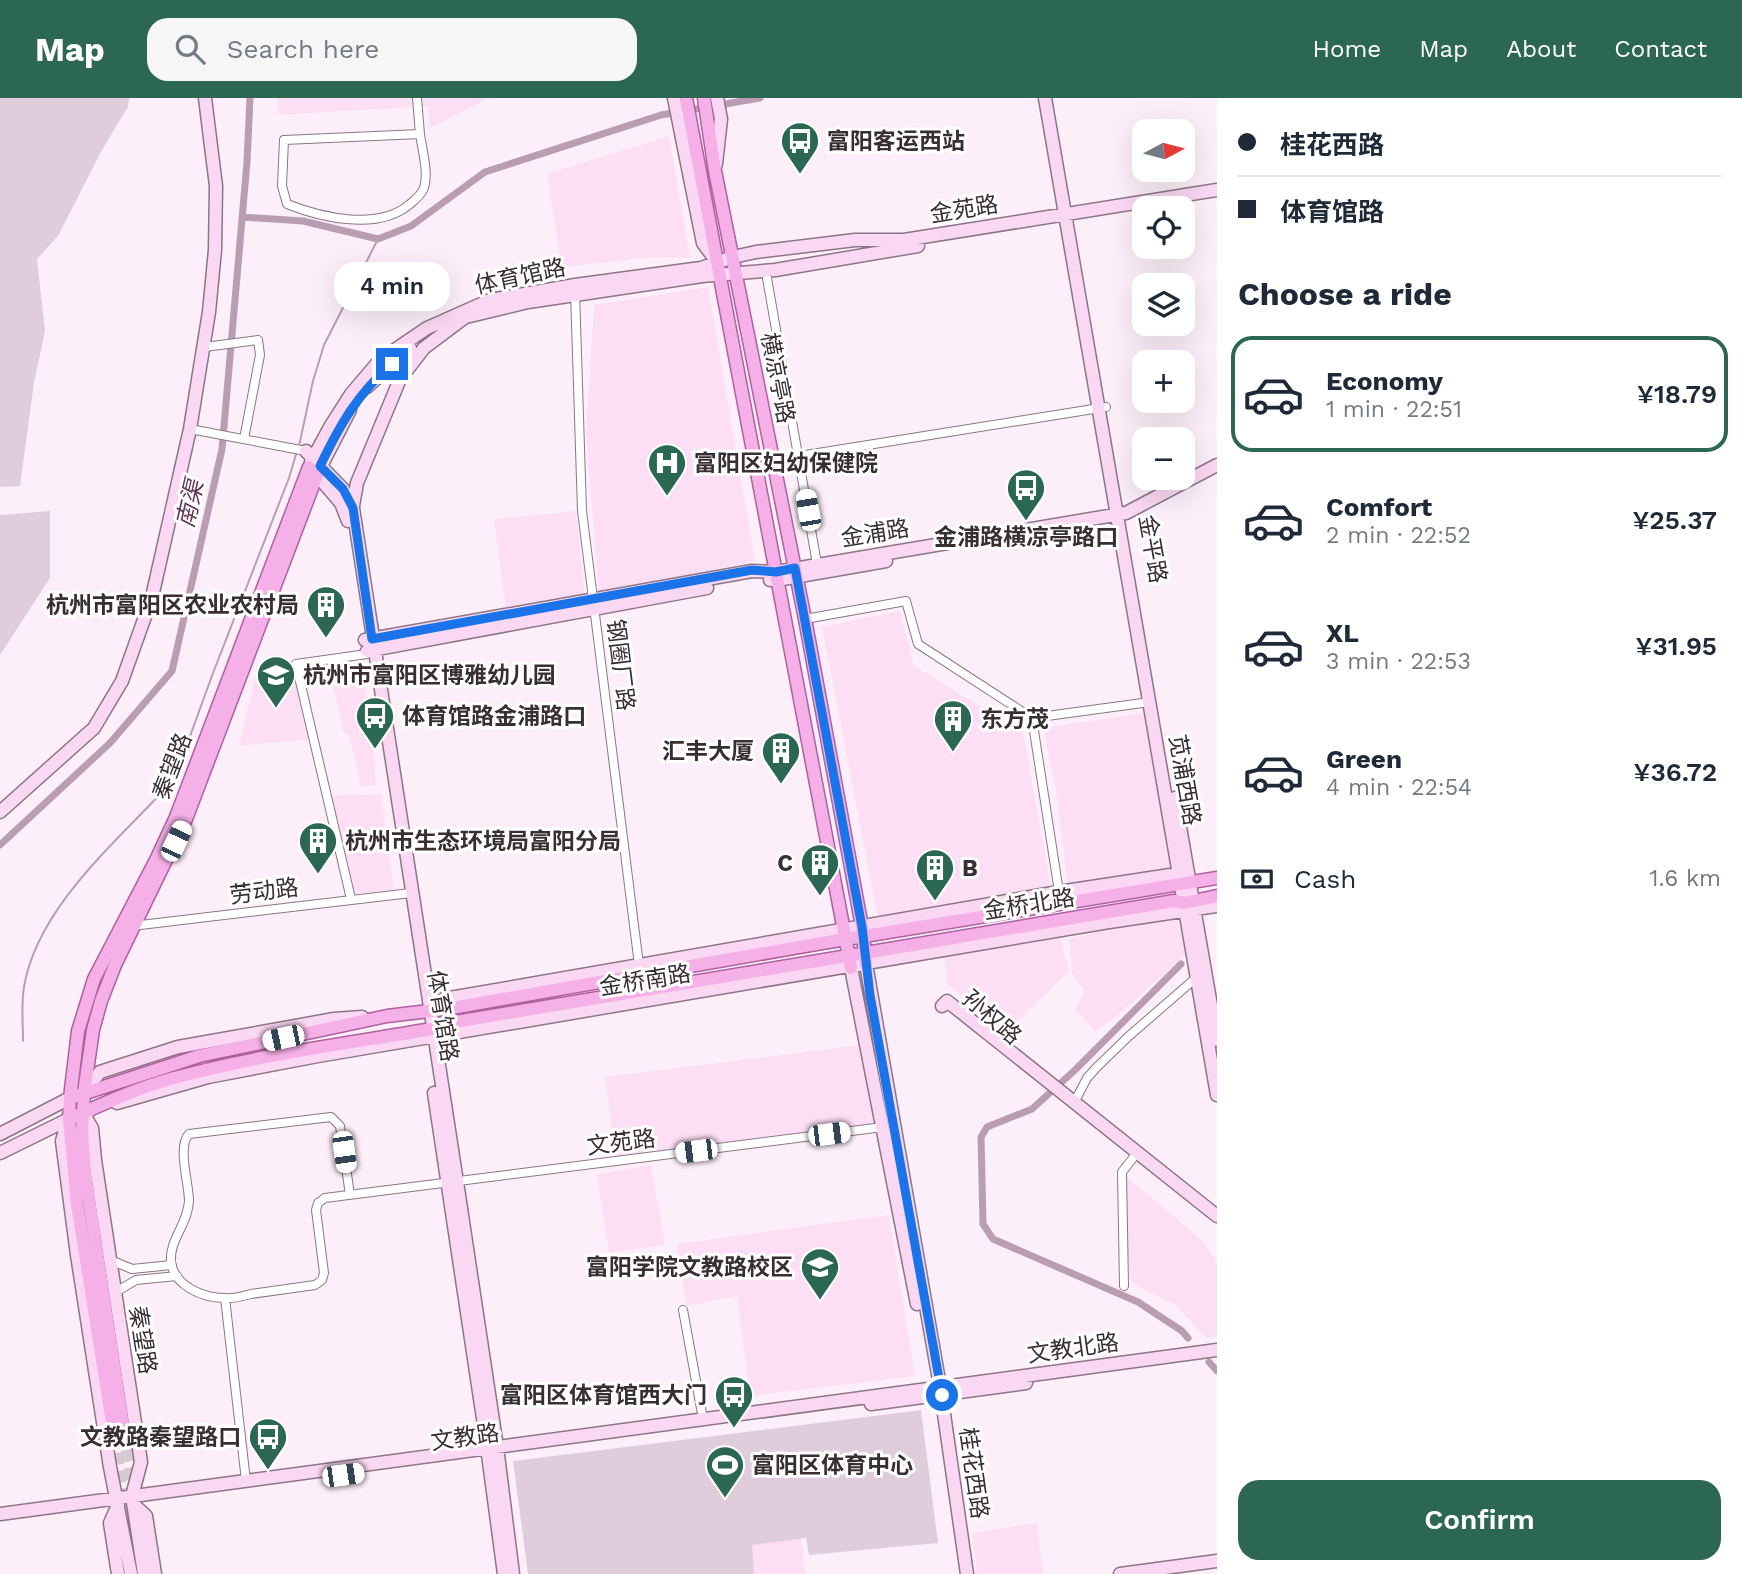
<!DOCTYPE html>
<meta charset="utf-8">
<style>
body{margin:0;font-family:"Work Sans","Noto Sans SC",sans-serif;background:#f6f6f7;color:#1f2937;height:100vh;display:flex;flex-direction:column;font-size:26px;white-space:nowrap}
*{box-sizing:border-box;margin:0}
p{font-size:23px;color:#747a83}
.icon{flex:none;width:38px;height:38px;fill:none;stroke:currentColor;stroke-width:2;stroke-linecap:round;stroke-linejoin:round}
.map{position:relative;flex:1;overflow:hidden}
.sheet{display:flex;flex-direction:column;background:#fff;width:525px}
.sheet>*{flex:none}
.banner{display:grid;align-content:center;height:154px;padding:0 21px;background:#fff}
.needle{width:46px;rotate:83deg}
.fabs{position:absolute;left:1132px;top:21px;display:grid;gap:14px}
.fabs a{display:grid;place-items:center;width:63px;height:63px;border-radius:14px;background:#fff;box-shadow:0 7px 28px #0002;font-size:35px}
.end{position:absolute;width:32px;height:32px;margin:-16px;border:9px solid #1a73e8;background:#fff;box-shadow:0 0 0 4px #fff}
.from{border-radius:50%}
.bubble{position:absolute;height:49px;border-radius:21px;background:#fff;box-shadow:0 7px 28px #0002;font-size:23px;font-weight:600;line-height:49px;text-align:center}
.car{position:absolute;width:21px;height:42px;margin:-21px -10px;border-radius:9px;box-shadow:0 0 5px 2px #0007;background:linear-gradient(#fff 24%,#345 0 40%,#fff 0 76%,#345 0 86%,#fff 0)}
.banner b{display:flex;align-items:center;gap:24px;height:66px;font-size:26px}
.banner b+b{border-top:2px solid #e0e1e3}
.banner i{width:18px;height:18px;background:#1f2937}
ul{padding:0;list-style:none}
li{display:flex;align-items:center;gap:21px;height:116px;margin:0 14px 10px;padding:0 7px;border:4px solid transparent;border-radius:21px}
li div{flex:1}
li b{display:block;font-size:26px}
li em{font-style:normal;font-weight:600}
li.active{border-color:#2b6752}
li>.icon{width:63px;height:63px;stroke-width:1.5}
h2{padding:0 21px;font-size:32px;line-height:84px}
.pay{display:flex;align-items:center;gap:18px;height:77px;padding:0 21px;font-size:26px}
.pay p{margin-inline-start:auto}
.cta{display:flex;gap:14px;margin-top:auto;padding:14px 21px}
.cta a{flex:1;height:80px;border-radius:21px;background:#2b6752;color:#fff;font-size:28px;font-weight:600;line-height:80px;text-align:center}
header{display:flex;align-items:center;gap:42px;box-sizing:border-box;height:98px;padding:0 35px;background:#2b6752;color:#fff}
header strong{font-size:33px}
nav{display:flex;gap:38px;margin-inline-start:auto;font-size:24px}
.search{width:490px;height:63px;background:#f6f6f7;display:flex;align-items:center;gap:18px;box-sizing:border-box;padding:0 24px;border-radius:21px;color:#747a83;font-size:26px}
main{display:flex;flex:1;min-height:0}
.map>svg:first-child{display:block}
</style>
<header>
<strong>Map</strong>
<div class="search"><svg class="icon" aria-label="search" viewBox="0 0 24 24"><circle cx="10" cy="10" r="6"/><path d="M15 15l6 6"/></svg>Search here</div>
<nav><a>Home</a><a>Map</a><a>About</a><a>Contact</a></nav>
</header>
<main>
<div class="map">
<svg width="1217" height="1476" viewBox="0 0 1217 1476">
<rect width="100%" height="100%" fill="#fdeff9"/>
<path fill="#fddff5" d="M278 0H489L430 30 428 8 279 17Z
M669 38 690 160 653 159 562 169 547 76Z
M708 189 755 463 599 498 586 334 594 207Z
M576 413 585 498 506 513 494 421Z
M900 513 914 568 1023 634 1052 795 879 825 822 529Z
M362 569 372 634 376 687 361 689 349 636H344L330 573Z
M293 576 312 641 239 648 255 581Z
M1144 615 1174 772 1068 791 1056 692 1043 630Z
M381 696 394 792 353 796 332 698Z
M1177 821 1186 856 1116 919 1095 933 1075 911 1085 894 1072 876 1069 841 1109 831Z
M1060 840 1069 873 1006 934 947 886 944 858Z
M861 947 875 1029 616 1063 605 979Z
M651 1067 665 1147 609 1155 597 1076Z
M1128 1080 1203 1143 1217 1164V1238L1206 1240 1174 1206 1143 1191 1130 1182 1122 1085Z
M889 1117 915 1278 750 1298 737 1198 687 1208 677 1146Z
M1037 1425 1043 1476H977L972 1435Z
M801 1440 805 1476H754L751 1447Z"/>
<path fill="#e0cddb" d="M0 0H129L128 9 103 50 58 138 37 161 45 233 34 285 20 388 0 389Z
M50 413V480L0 557V417Z
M921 1312 938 1445 809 1457 806 1440 752 1447 754 1476H528L513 1363Z"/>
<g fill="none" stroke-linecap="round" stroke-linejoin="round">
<path stroke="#b99db2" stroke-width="2" d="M299 348 313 283 324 247 378 141
M23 943C23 926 21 906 24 889 37 811 113 747 165 691L177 674 213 575 289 380 297 353"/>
<path stroke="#b99db2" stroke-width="7" d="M242 119 303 123 378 141 411 128 485 74 661 17 760 0
M0 747 110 645 172 573 222 351 247 64 250 0
M1181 866 1075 972 1032 1011 987 1029 981 1039 983 1126 993 1141 1138 1204 1182 1233 1188 1240
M1209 1264 1217 1273"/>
<path stroke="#d6c9d2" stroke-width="12" stroke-dasharray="12 6" stroke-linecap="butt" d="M124 1334 134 1393
M114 1337 128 1434"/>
<g stroke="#8b7685" stroke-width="10">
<path id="street" d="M417 0 420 36 284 42 282 88 287 106C322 120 379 133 410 106 415 102 422 95 424 90 429 74 422 52 420 36
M767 180 817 466
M575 193 582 413 639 867
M205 249 258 242 260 257 244 341
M190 331 306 353
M799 358 1106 309
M805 521 906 503 918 546 1032 620 1150 604
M1032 620 1059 794
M351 801 296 566 367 556
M132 828 411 795
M1074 1005 1087 980 1098 968 1129 938 1197 879
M350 1097 340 1028 331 1019 189 1036C177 1048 189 1086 189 1103 188 1126 169 1142 171 1164 174 1188 203 1200 225 1200 233 1201 243 1198 251 1196 272 1193 294 1190 315 1187L322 1182 324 1175 316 1112 318 1105 325 1100 883 1029
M110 1162 132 1171 172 1167
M1124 1188 1122 1074 1133 1060
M114 1195 136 1182 177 1178
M225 1200 246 1383
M683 1212 703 1321"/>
</g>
<g stroke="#8b7685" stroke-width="15">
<path id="secondary" d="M674 0 703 145 717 164
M1045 0 1217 997
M716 66 721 21 717 0
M466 219 528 204 702 178 775 172 918 148
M367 289 410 250
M306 353 343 391 353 410 457 1084 497 1349 513 1476
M311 364 330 329 351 296 380 262 427 230 490 202 575 187 701 170 733 159 756 154 855 142H904L1217 92
M311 370 341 405 348 423
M318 374 350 312
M353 408 357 385 400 281 424 250 464 220
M770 482H777L886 463
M365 542 752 473 776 474 1126 415 1217 367
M367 553 707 490
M1175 700 1217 942
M0 714 94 630 122 583 152 499 190 331 209 214 215 152 216 88 205 0
M866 866 940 1288 967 1476
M851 870 917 1206
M942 908 947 903 1217 1118
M429 913 444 901 1059 794 1170 777 1181 786
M84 994 100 974 178 949 334 921 362 919
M434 995 485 1334 504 1476
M117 1005 208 979 318 958 1109 824 1217 808
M89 1013 83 1015 92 1030 95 1062 141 1364 132 1398 144 1476
M68 1021 62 1043 77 1157 110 1369 131 1476
M0 1036 70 1000
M0 1055 69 1021
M871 1306 1026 1285
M133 1406 146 1418 155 1476
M0 1416 1217 1252
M118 1476 110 1425 118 1407
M1120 1476 1217 1463"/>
</g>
<g stroke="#af609e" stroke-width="15">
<path id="primary" d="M686 0 851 870
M704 0 715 73 805 521 862 829 866 866
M70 1000 199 958 387 918 446 911 822 845 1217 780
M69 1021C103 1006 137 990 174 980 258 957 346 946 432 931L443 926 1174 803 1184 805 1217 798
M124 1334 85 1076 82 1035 84 994 93 932 101 903 115 867 186 721 317 377
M114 1337 77 1106 69 1021 70 1000 78 933 94 881 157 760 176 719 309 369"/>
</g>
<use href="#street" stroke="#fff" stroke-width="8"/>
<use href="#secondary" stroke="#fad7f3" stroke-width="12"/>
<use href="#primary" stroke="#f5b0e7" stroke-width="12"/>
</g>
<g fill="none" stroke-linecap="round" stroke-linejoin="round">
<path stroke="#1a73e8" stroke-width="9" d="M392 266C357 296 340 327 320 368L343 391 353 410 372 541 752 472 776 474 795 470 862 829 870 897 942 1297"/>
</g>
<defs>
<g id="bus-pin" transform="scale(2.0125)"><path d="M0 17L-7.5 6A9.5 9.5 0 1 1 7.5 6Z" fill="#2b6752" stroke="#fff"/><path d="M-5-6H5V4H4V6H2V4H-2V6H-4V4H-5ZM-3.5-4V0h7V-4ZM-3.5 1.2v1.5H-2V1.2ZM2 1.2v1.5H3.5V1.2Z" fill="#fff"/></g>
<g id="hospital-pin" transform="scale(2.0125)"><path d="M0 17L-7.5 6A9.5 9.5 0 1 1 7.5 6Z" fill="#2b6752" stroke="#fff"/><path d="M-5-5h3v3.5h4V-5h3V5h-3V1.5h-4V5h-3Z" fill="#fff"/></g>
<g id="building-pin" transform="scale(2.0125)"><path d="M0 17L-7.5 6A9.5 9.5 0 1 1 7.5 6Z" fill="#2b6752" stroke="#fff"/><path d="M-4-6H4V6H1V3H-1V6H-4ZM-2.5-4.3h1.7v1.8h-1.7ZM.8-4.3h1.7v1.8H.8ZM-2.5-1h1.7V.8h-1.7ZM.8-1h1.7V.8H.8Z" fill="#fff"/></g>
<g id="school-pin" transform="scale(2.0125)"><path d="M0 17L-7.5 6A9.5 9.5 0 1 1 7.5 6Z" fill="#2b6752" stroke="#fff"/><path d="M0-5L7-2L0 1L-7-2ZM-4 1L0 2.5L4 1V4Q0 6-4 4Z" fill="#fff"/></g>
<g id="stadium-pin" transform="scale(2.0125)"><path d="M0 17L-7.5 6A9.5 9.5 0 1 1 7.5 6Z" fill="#2b6752" stroke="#fff"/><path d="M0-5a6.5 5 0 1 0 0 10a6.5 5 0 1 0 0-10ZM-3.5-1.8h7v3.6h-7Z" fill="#fff"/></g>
</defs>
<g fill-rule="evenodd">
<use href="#bus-pin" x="800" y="43"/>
<use href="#hospital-pin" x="667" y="365"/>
<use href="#bus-pin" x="1026" y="390"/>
<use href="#building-pin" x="326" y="507"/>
<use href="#school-pin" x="276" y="577"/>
<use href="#bus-pin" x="375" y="618"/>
<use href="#building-pin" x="953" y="621"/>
<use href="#building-pin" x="781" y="653"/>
<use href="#building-pin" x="318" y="743"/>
<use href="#building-pin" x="820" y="765"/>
<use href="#building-pin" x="935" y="770"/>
<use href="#school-pin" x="820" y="1169"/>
<use href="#bus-pin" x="734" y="1297"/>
<use href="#bus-pin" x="268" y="1339"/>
<use href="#stadium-pin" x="725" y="1367"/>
</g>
<g text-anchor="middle" stroke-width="6" stroke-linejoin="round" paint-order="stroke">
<g font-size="23" font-weight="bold" fill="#382f35" stroke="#fff" text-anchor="start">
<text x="827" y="51">富阳客运西站</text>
<text x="694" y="373">富阳区妇幼保健院</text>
<text x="1026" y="447" text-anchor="middle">金浦路横凉亭路口</text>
<text x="299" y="515" text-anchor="end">杭州市富阳区农业农村局</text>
<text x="303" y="585">杭州市富阳区博雅幼儿园</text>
<text x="402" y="626">体育馆路金浦路口</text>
<text x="980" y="629">东方茂</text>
<text x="754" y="661" text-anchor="end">汇丰大厦</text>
<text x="345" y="751">杭州市生态环境局富阳分局</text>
<text x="793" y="773" text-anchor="end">C</text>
<text x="962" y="778">B</text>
<text x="793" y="1177" text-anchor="end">富阳学院文教路校区</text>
<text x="707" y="1305" text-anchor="end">富阳区体育馆西大门</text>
<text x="241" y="1347" text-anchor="end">文教路秦望路口</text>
<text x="752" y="1375">富阳区体育中心</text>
</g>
<g font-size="23" fill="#382f35" stroke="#fff">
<text transform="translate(964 111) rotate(-9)" y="8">金苑路</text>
<text transform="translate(520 178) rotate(-12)" y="8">体育馆路</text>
<text transform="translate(778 280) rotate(79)" y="8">横凉亭路</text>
<text transform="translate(875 435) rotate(-9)" y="8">金浦路</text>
<text transform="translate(1153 451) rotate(80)" y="8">金平路</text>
<text transform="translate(621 567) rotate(83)" y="8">钢圈厂路</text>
<text transform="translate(172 668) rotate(-69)" y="8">秦望路</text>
<text transform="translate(1185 682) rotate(80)" y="8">苋浦西路</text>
<text transform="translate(264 793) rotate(-7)" y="8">劳动路</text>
<text transform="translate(1029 806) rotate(-9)" y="8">金桥北路</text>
<text transform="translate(645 882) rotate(-9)" y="8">金桥南路</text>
<text transform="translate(443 918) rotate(81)" y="8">体育馆路</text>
<text transform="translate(992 919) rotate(41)" y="8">孙权路</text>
<text transform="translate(621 1044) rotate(-7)" y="8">文苑路</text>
<text transform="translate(143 1242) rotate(81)" y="8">秦望路</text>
<text transform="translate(1073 1250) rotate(-8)" y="8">文教北路</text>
<text transform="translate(465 1339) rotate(-8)" y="8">文教路</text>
<text transform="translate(974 1375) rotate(82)" y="8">桂花西路</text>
</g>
<g font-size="24" font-style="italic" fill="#623959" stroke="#fff">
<text transform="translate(190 406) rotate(-77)" y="8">南渠</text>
</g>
</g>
</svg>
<div class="fabs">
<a><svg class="needle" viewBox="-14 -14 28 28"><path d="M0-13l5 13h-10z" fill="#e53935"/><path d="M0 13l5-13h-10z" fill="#747a83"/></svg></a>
<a><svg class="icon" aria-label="locate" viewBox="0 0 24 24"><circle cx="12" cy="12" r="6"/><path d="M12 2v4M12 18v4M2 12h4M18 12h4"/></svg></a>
<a><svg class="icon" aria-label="layers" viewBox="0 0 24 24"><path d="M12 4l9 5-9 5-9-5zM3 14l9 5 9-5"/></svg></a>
<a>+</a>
<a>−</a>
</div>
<i class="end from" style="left:942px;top:1297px"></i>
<i class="end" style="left:392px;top:266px"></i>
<div class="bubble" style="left:334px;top:164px;width:116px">4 min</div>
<i class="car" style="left:808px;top:412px;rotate:350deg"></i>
<i class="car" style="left:176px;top:743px;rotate:25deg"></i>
<i class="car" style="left:283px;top:940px;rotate:258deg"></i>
<i class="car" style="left:829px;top:1036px;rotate:83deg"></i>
<i class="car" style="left:696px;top:1053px;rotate:263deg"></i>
<i class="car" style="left:344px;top:1054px;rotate:172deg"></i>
<i class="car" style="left:343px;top:1377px;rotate:82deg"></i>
</div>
<section class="sheet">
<div class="banner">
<b><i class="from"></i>桂花西路</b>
<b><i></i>体育馆路</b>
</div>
<h2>Choose a ride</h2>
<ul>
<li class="active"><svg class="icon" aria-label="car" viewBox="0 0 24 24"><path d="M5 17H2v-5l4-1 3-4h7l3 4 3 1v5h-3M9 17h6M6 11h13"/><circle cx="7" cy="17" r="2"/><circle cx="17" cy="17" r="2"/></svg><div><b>Economy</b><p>1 min · 22:51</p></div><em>¥18.79</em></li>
<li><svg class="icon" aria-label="car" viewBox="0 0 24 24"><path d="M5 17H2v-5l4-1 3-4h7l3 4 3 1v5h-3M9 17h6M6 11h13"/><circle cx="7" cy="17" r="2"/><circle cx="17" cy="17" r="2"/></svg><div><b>Comfort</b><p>2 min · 22:52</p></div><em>¥25.37</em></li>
<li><svg class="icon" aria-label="car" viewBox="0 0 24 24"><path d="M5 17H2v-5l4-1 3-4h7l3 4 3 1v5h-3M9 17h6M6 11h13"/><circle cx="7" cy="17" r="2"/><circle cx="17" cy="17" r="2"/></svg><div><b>XL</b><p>3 min · 22:53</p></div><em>¥31.95</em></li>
<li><svg class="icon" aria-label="car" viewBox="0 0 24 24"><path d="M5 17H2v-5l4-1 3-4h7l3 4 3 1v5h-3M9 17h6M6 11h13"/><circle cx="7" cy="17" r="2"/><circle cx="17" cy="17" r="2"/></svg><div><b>Green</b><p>4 min · 22:54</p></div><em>¥36.72</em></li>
</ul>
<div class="pay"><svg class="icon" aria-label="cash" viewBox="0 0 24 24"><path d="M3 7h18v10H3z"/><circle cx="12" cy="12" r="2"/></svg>Cash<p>1.6 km</p></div>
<div class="cta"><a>Confirm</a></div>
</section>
</main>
